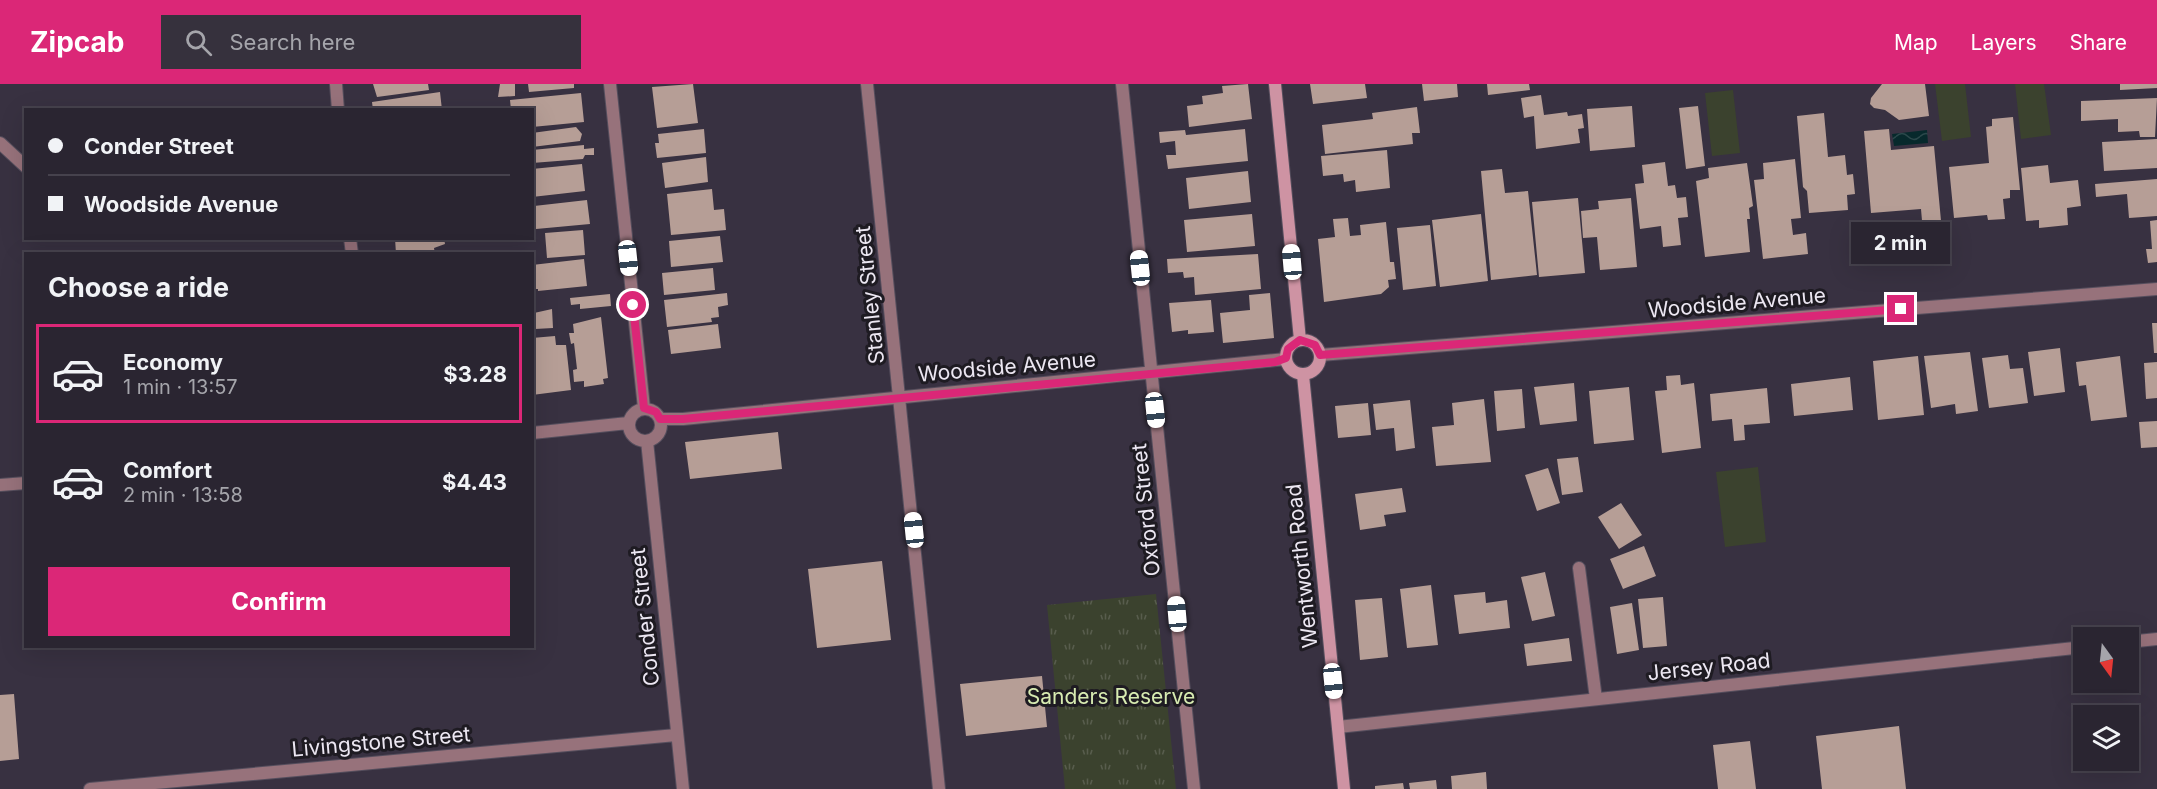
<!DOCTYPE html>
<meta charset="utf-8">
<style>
body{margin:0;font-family:Inter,sans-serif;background:#36313d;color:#f1f3f6;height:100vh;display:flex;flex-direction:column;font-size:22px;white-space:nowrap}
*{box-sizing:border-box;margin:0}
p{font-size:20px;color:#a5a5ab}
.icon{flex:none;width:33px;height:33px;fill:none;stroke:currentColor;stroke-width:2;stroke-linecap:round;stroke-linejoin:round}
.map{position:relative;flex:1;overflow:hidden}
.sheet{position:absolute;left:24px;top:168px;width:510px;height:396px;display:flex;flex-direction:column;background:#2a2531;border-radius:0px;box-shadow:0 6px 24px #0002,0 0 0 2px #46424d}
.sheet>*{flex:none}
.guide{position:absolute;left:24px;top:24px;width:510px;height:132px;border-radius:0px;box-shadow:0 6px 24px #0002,0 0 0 2px #46424d;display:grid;align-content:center;height:132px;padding:0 24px;background:#2a2531}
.needle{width:39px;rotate:165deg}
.fabs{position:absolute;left:2073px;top:543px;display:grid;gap:12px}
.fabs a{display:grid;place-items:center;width:66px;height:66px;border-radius:0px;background:#2a2531;box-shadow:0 6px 24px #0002,0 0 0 2px #46424d;font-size:30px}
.end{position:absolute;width:27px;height:27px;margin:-14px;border:8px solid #db2777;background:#fff;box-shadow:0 0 0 3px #fff}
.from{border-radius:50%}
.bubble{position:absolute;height:42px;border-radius:0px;background:#2a2531;box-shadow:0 6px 24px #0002,0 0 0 2px #46424d;font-size:20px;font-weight:700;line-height:42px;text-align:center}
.car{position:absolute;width:18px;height:36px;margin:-18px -9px;border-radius:8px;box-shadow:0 0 4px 2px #0007;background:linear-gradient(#fff 24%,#345 0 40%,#fff 0 76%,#345 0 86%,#fff 0)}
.guide b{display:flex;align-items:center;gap:21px;height:57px;font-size:22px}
.guide b+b{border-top:2px solid #46424d}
.guide i{width:15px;height:15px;background:#f1f3f6}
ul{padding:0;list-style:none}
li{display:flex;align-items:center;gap:18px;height:99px;margin:0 12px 9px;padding:0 12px;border:3px solid transparent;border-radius:0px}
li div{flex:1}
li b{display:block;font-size:22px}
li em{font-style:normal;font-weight:700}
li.on{border-color:#db2777}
li>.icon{width:54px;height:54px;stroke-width:1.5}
h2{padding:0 24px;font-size:27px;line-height:72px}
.button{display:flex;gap:12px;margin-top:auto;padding:12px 24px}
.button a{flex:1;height:69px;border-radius:0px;background:#db2777;color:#fff;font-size:24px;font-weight:700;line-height:69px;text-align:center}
header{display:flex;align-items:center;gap:36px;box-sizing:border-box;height:84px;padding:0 30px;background:#db2777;color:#fff}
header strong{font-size:28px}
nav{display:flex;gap:33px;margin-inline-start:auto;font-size:21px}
.search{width:420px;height:54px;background:#36313d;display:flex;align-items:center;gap:15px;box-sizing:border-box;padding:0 21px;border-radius:0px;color:#a5a5ab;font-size:22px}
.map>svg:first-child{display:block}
</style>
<header>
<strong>Zipcab</strong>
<div class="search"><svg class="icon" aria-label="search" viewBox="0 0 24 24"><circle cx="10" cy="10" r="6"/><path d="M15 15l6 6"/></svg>Search here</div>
<nav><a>Map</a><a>Layers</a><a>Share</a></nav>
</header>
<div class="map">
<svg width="2157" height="705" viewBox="0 0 2157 705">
<defs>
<pattern id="park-tufts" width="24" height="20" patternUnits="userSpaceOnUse" patternTransform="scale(1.5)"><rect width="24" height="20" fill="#3b422e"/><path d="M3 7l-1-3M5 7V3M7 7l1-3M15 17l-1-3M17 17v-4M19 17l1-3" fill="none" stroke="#585d4d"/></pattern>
<pattern id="water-waves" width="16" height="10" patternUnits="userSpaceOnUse" patternTransform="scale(1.5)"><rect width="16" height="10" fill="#07292c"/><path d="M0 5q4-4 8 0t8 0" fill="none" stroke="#2b484b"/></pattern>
</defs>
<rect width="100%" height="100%" fill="#383141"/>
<path fill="url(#park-tufts)" d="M1156 510 1176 705H1065L1047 521Z"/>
<path fill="#3b422e" d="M1935 0H1965L1971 53 1942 57Z
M2015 0H2044L2051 51 2021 55Z
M1733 6 1740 69 1712 72 1705 9Z
M1758 383 1766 458 1725 463 1716 388Z"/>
<path fill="url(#water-waves)" d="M1927 46 1928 59 1894 62 1892 50Z"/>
<path fill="#b69e96" d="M373 0H428L429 6 377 13Z
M500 0H515V12L498 13Z
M528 0H574V4L529 8Z
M693 0 698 39 657 44 652 3Z
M1248 0 1252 35 1189 43 1187 22 1203 20 1202 12 1223 9 1222 2Z
M1310 0H1365L1367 14 1313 20Z
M1422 0H1457L1458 13 1424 17Z
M1487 0H1529L1530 6 1488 11Z
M1882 0H1925L1929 32 1899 36 1885 26 1874 24 1870 20 1871 14Z
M2120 0H2157V4L2120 6Z
M440 8 442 26H373L372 18Z
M581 9 584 38 532 43V26H511L510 16Z
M1541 11 1544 31 1567 28 1568 32 1582 30 1584 44 1578 45 1580 59 1536 65 1534 32 1524 34 1521 14Z
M2157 14 2155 53H2140L2139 47 2118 48V35L2081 37V17Z
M1632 22 1635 63 1590 67 1587 25Z
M1698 22 1705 82 1686 85 1679 24Z
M1417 23 1420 49H1412L1413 60 1325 70 1322 41 1373 35 1372 29Z
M1824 29 1828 73 1845 71 1847 91 1853 90 1855 110 1847 111 1848 126 1809 129 1807 107 1803 103 1797 32Z
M2013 33 2020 106H2010V114L2003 115 2005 135 1988 136 1987 131 1954 134 1949 83 1989 79 1986 43 1992 42V35Z
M576 43 582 50 580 57 532 63V49Z
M704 45 706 69 657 74 655 59H659L658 50Z
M1245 45 1248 77 1168 85 1166 71H1176L1175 57 1160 59 1159 48 1185 46 1186 51Z
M1889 45 1891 66 1934 62 1943 158 1924 160 1921 125 1871 129 1864 47Z
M2157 55V84L2104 87 2102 58Z
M584 61V65L594 64V71H585L583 75 532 79V66Z
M1387 66 1390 104 1356 108 1355 96 1344 98 1343 90 1323 92 1321 72Z
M706 73 708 98 665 104 662 79Z
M1795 75 1801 134 1791 135 1793 151 1806 149 1808 170 1763 175 1754 96 1764 95 1763 79Z
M1665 78 1668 102 1675 101 1677 114 1686 113 1688 133 1678 134 1681 161 1663 163 1661 142 1640 145 1635 100 1644 99 1642 81Z
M1747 79 1753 122 1749 124 1750 135H1747L1750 168 1705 173 1696 97 1709 94 1708 84Z
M582 80 585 107 532 113V85Z
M2048 81 2050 99 2078 96 2081 122 2067 124 2068 141 2039 144V136L2026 137 2021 84Z
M1502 85 1505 109 1528 107 1537 191 1491 196 1481 87Z
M1248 87 1251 118 1189 125 1186 94Z
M2157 95V132L2129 134 2127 110 2096 113 2095 100Z
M712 105 714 126 724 125 726 146 671 151 667 110Z
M1578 114 1585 189 1539 193 1532 118Z
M1631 114 1637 183 1600 186 1597 153 1583 154 1581 127 1599 125 1598 117Z
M587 116 590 140 536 145 534 122Z
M1252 130 1255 162 1187 168 1184 136Z
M1481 130 1488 197 1440 203 1432 136Z
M1348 134 1350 152 1361 151 1360 141 1386 138 1390 178H1394L1396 195 1388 196 1389 203 1381 210 1324 218 1318 155 1335 153 1333 135Z
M2157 136V178L2148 179 2146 165H2152L2150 137Z
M1430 141 1436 202 1403 206 1397 144Z
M583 146 585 171 547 174 545 149Z
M720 152 723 178 671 183 669 157Z
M395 154H444L445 160 434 164 435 170H396Z
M1258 170 1261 205 1195 211 1194 193 1184 194 1183 188 1168 189 1167 175Z
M584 175 587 202 538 207V205H534L532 181Z
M713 184 715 206 664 211 662 189Z
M727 209 728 221 718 223 719 233 711 234 712 238 667 243 664 216Z
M1270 209 1274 254 1223 259 1220 229 1250 226 1249 211Z
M610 210 611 222 580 225V220L571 221 570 214Z
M1211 216 1214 248 1188 250V246L1172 248 1169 219Z
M552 225 553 244 535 245 534 229Z
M601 233 608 294 603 295 604 300 584 303V297L574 298 573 286 577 285 574 259 571 260 569 249H574L573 240Z
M2152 239H2157V269H2154Z
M718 240 721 264 671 270 668 246Z
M555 252 556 261H566L571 306 532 311V254Z
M2060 264 2065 308 2034 312 2028 268Z
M1970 268 1978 327 1956 330 1955 320 1931 324 1924 272Z
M2008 271 2010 285 2023 284 2028 319 1989 324 1982 274Z
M1918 272 1924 331 1878 336 1873 277Z
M2120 272 2127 333 2091 337 2086 301 2079 302 2076 278Z
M2157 278V314L2146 315 2144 279Z
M1680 291 1681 301 1694 299 1701 364 1662 369 1655 307 1667 306 1666 292Z
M1850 293 1853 326 1794 332 1791 300Z
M1574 299 1577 337 1540 341 1534 303Z
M1629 303 1634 356 1594 360 1589 307Z
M1767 304 1770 339 1744 341 1745 356 1734 357 1732 335 1712 337 1710 310Z
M1522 305 1525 344 1497 347 1494 307Z
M1484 315 1491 378 1436 382 1432 343 1454 341 1452 319Z
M1410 316 1415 364 1396 367 1394 344 1376 346 1373 320Z
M1368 319 1371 351 1338 354 1335 322Z
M2157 337V363L2141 364 2139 338Z
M778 348 782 385 690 395 685 358Z
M1578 373 1583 408 1562 411 1557 375Z
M1548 384 1560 419 1537 427 1525 391Z
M1402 404 1406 428 1384 431 1386 442 1360 446 1355 410Z
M1621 419 1642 451 1619 465 1598 433Z
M1644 462 1656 492 1623 505 1610 475Z
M882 477 891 556 817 564 808 485Z
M1545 488 1555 532 1532 537 1521 493Z
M1431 501 1438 561 1407 564 1400 505Z
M1485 508 1486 519 1507 516 1510 544 1459 550 1454 511Z
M1663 513 1667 562 1643 564 1638 515Z
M1382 514 1388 573 1360 576 1355 516Z
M1632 519 1639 566 1617 570 1610 523Z
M1569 554 1572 577 1527 582 1524 560Z
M1042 592 1047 643 966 652 960 600Z
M14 610 19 675 0 677V611Z
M1899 642 1906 705H1822L1816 652Z
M1750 657 1756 705H1718L1713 661Z
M1486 688 1487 705H1452L1451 692Z
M1436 696 1437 705H1410L1409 699Z
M1403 699 1404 705H1375V702Z"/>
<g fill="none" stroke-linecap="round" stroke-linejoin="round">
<g stroke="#554e5d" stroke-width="14">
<path id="street" d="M336 0 338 26
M610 0 644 324
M867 0 939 705
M1122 0 1194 705
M0 59 26 83
M350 154 352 170
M1320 271 2157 205
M629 341a16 16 0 1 1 32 0a16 16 0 1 1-32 0Z
M660 335H683L1286 275
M532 349 628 339
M647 357 683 705
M0 401 26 399
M1579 484 1596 615
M2128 558 2157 555
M1338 643 2084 563
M90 705 676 651"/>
</g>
<g stroke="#554e5d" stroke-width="14">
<path id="secondary" d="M1275 0 1300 256
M1286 273a17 17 0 1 1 34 0a17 17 0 1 1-34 0Z
M1303 291 1344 705"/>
</g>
<use href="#street" stroke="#97727b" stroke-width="12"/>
<use href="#secondary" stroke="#ce93a3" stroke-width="12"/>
</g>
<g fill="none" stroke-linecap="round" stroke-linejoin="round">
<path stroke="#db2777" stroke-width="8" d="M633 221 644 324 656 328 660 335H683L1275 278 1286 274 1288 265 1300 256 1315 261 1320 271 1901 225"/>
</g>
<g text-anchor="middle" stroke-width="6" stroke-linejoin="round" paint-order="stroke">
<g font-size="21" fill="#ece7f2" stroke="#1e1b22">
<text transform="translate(870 211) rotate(-96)" y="7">Stanley Street</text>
<text transform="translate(1737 219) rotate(-5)" y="7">Woodside Avenue</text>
<text transform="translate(1007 283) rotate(-5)" y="7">Woodside Avenue</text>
<text transform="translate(1146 426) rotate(-96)" y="7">Oxford Street</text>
<text transform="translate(1302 482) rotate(-96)" y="7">Wentworth Road</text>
<text transform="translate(645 533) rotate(-96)" y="7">Conder Street</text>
<text transform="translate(1709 583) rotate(-6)" y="7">Jersey Road</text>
<text transform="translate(381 658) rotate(-5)" y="7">Livingstone Street</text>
</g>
<g font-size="21" fill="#d7ebb1" stroke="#1e1b22">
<text x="1111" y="620">Sanders Reserve</text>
</g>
</g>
</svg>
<div class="fabs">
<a><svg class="needle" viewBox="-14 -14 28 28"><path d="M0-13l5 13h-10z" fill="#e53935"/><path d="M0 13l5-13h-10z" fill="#a5a5ab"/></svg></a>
<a><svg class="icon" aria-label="layers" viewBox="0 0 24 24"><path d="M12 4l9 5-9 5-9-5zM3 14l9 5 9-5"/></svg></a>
</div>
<i class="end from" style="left:633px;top:221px"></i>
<i class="end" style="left:1901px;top:225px"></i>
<div class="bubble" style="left:1851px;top:138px;width:99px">2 min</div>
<i class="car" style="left:628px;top:174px;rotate:174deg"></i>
<i class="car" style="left:1292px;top:178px;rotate:355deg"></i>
<i class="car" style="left:1140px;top:184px;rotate:354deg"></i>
<i class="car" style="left:1155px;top:326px;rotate:174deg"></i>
<i class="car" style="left:914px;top:446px;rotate:354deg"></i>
<i class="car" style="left:1177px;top:530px;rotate:355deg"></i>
<i class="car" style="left:1333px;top:597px;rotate:174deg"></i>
<div class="guide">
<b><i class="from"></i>Conder Street</b>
<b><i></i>Woodside Avenue</b>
</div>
<section class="sheet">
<h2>Choose a ride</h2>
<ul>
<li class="on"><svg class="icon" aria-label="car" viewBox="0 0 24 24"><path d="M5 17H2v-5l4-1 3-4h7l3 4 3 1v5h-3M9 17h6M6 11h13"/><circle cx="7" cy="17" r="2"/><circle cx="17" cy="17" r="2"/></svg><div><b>Economy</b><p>1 min · 13:57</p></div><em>$3.28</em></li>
<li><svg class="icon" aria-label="car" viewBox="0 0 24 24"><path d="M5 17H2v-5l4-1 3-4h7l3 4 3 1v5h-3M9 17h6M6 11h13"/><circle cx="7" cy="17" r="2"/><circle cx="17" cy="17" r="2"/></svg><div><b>Comfort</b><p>2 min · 13:58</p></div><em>$4.43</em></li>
</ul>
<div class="button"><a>Confirm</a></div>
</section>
</div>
